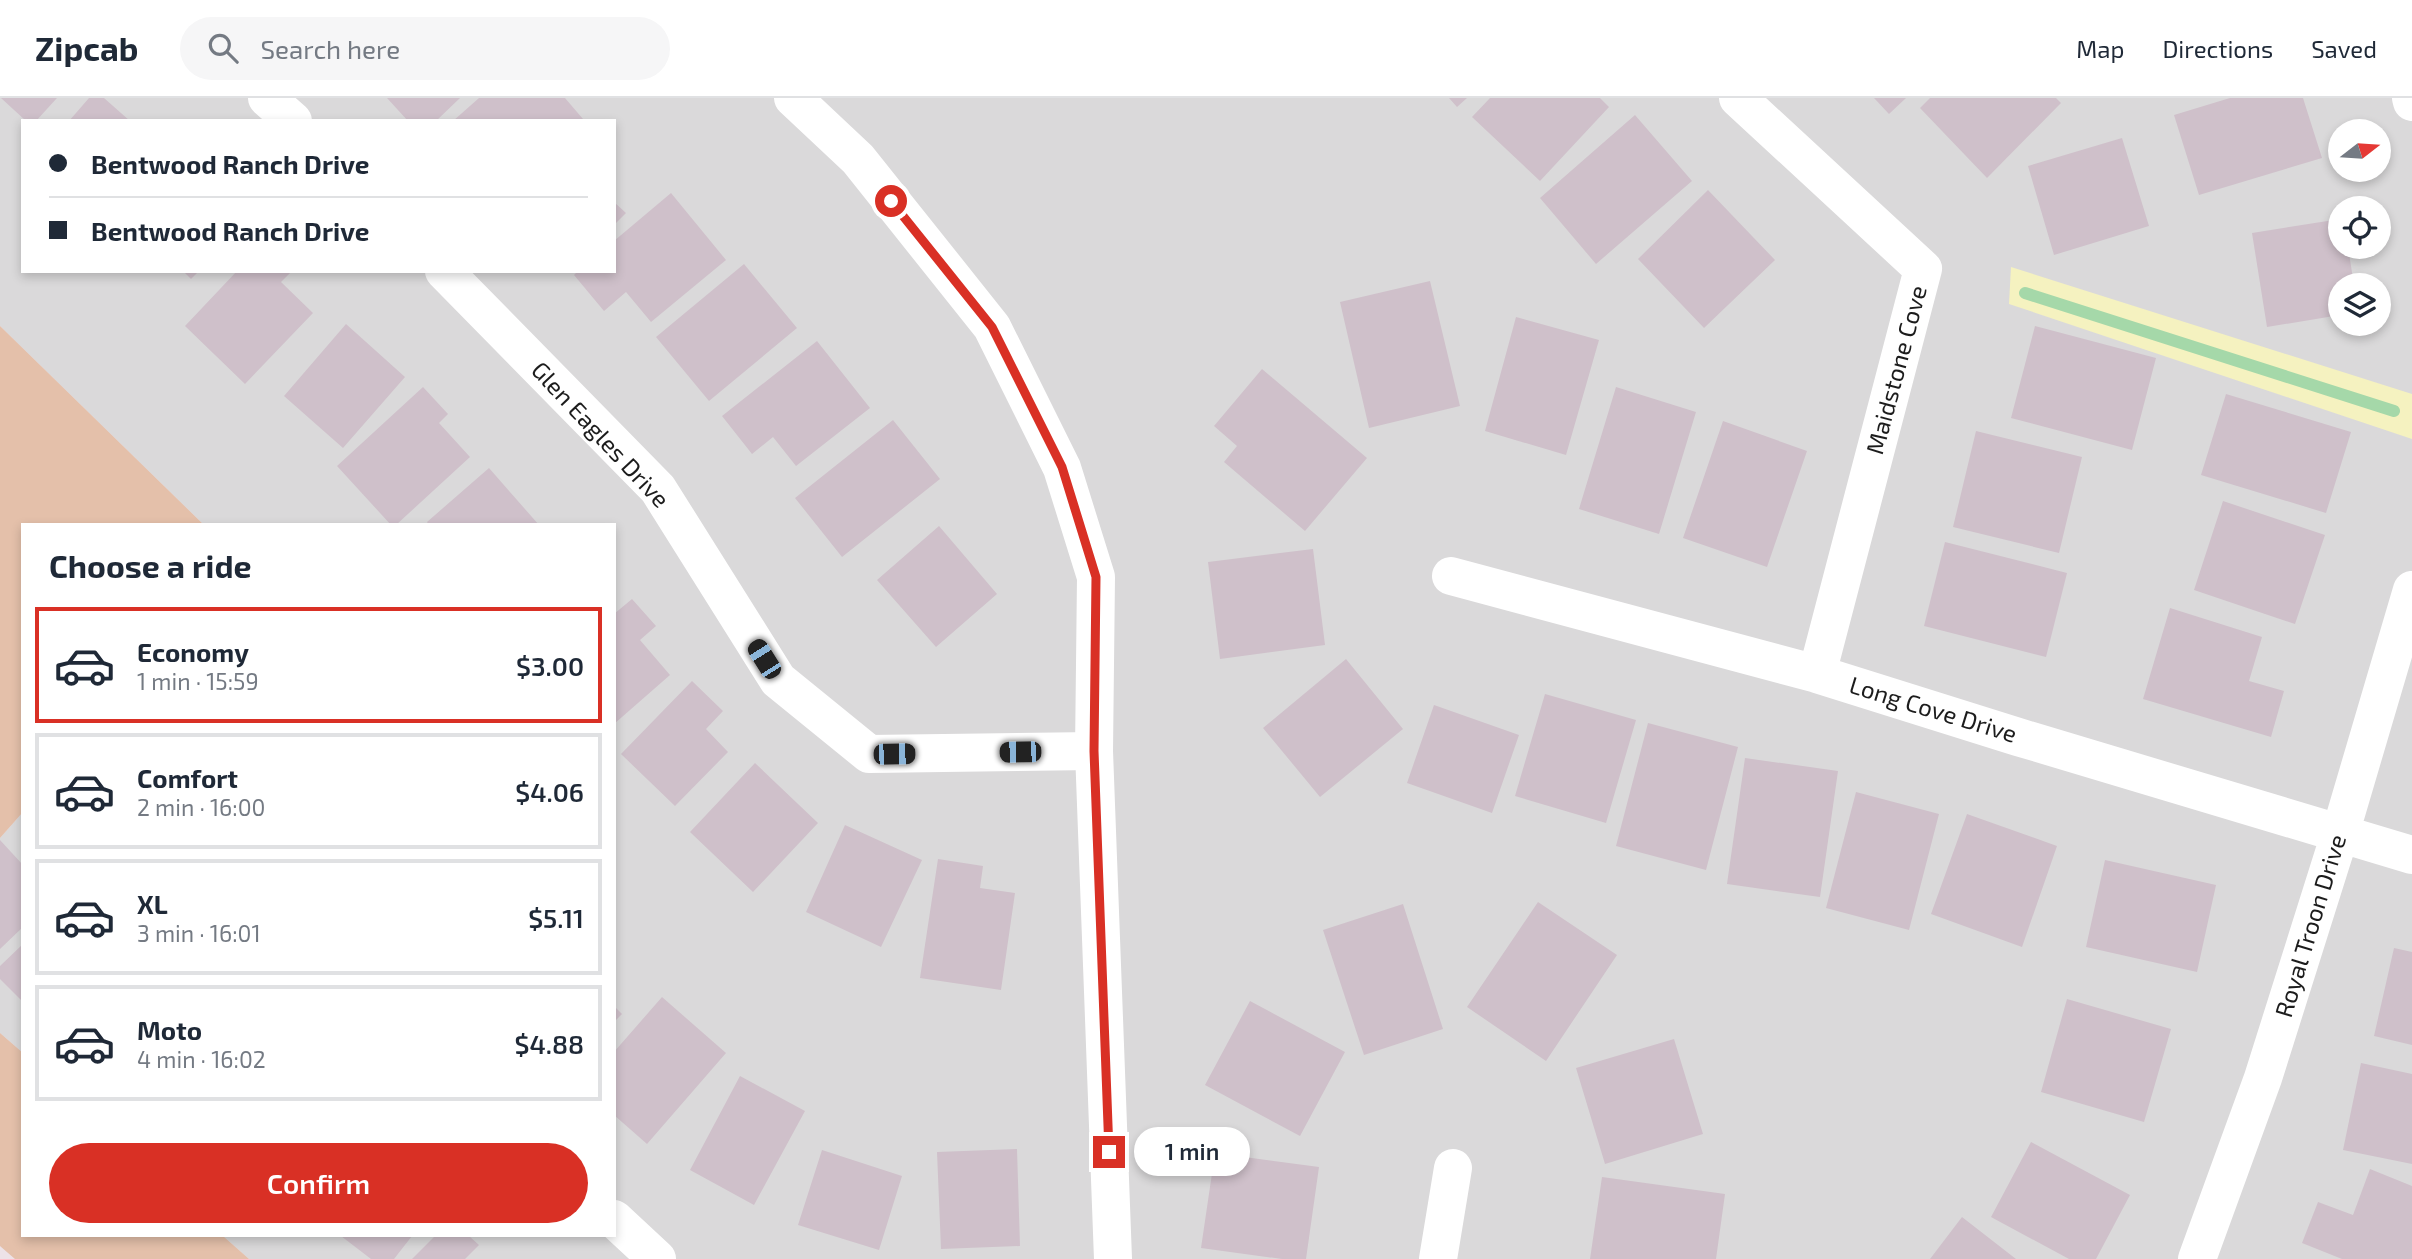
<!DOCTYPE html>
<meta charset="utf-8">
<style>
body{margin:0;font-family:"Exo 2",sans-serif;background:#f6f6f7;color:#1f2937;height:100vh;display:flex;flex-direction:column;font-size:26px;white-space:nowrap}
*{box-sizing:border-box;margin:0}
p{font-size:23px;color:#747a83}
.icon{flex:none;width:38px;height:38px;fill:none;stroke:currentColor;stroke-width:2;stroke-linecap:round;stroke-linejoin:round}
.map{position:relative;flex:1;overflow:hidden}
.sheet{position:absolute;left:21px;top:425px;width:595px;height:714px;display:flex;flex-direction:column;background:#fff;border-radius:0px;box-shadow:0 4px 10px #0003}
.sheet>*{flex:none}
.top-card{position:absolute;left:21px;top:21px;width:595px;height:154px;border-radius:0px;box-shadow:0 4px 10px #0003;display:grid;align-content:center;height:154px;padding:0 28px;background:#fff}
.needle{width:46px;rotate:73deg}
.controls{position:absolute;left:2328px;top:21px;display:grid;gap:14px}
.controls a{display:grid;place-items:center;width:63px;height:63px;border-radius:50%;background:#fff;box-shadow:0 4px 10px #0003;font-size:35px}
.end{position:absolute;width:32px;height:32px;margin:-16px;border:9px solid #d93025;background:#fff;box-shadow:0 0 0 4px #fff}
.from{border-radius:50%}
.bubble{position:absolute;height:49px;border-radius:24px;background:#fff;box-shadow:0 4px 10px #0003;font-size:23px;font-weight:600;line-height:49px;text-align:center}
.car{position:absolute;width:21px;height:42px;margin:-21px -10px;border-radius:9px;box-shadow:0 0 5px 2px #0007;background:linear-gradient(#222 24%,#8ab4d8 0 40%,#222 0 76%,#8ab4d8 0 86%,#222 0)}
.top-card b{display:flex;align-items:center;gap:24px;height:66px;font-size:26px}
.top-card b+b{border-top:2px solid #e0e1e3}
.top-card i{width:18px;height:18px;background:#1f2937}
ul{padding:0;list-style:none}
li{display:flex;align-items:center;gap:21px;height:116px;margin:0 14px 10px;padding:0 14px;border:4px solid #e0e1e3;border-radius:0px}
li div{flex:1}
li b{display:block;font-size:26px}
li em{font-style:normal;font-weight:600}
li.active{border-color:#d93025}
li>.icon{width:63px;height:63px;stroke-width:1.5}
h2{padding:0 28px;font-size:32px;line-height:84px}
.button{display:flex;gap:14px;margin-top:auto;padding:14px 28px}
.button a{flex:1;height:80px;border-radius:42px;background:#d93025;color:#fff;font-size:28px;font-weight:600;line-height:80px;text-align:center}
header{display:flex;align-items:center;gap:42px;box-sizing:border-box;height:98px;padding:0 35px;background:#fff;border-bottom:2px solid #e0e1e3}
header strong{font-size:33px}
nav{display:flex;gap:38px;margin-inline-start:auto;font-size:24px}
.search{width:490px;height:63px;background:#f6f6f7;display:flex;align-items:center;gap:18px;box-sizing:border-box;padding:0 24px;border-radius:38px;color:#747a83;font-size:26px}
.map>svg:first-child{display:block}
</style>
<header>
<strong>Zipcab</strong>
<div class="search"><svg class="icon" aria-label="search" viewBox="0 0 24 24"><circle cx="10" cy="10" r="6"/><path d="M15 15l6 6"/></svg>Search here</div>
<nav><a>Map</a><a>Directions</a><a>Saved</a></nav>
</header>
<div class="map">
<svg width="2412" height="1161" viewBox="0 0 2412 1161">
<rect width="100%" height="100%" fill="#ede2e7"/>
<path fill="#dad9da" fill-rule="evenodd" d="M0 0H2412V1161H249L223 1138H614V427H204L0 228ZM23 23H614V173H23ZM2340 33H2378V72H2340ZM2340 110H2378V149H2340ZM2340 187H2378V226H2340Z
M23 714V955L0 935V740Z"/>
<path fill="#e4c0aa" d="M0 228 204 427H23V714L0 740Z
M0 935 23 955V1138H223L249 1161H15L0 1148Z"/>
<path fill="#f5f2c0" d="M2011 169 2412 296V341L2009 206Z"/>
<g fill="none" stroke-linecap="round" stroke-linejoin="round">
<path stroke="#a5d8a9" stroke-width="12" d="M2025 195 2394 313"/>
</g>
<path fill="#cfc0ca" d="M1 0H57L36 23H26Z
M89 0H104L130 23H69Z
M387 0H460L436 23H408Z
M479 0H565L583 21 581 23H453Z
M1449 0H1467L1457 9Z
M1490 0H1600L1609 9 1540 83 1472 19Z
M1874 0H1906L1889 16Z
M1930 0H2056L2061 5 1987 80 1920 10Z
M2230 0H2303L2322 60 2199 97 2174 17Z
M1635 17 1692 83 1596 166 1540 100Z
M2122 40 2149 128 2054 157 2028 68Z
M1708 92 1775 162 1704 230 1638 161Z
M671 95 726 162 651 224 626 194 604 213 574 177 578 173H614V143Z
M614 104 626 115 614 127Z
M2340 121V149H2348L2354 187H2340V217L2267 229 2252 135Z
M744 166 797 230 709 303 656 239Z
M183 173H199L191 181Z
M237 173H292L281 184 313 215 245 286 185 228Z
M1430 183 1460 308 1369 330 1340 204Z
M1516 219 1599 242 1566 357 1485 333Z
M346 226 405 279 343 350 284 298Z
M2035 228 2156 260 2132 352 2011 320Z
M817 243 870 310 796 368 773 339 752 356 722 318Z
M1262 271 1367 360 1305 433 1224 364 1237 348 1214 328Z
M423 289 448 316 439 325 470 359 396 427H391L337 368Z
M1616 289 1696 314 1659 436 1579 411Z
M2226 296 2351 334 2326 415 2201 377Z
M893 322 940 381 842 459 795 400Z
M1723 323 1807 353 1767 469 1683 440Z
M1976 333 2082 359 2059 455 1953 429Z
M489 370 539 427H429L427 424Z
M2223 403 2325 437 2295 526 2194 492Z
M939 428 997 496 936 549 877 482Z
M1945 444 2067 475 2046 559 1924 528Z
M1313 451 1325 547 1220 561 1208 464Z
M632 501 656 528 640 542 670 577 614 626V516Z
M2170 510 2262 539 2249 583 2284 593 2271 639 2143 601Z
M1346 561 1403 631 1320 699 1263 630Z
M692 583 723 613 706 631 728 654 675 708 621 656Z
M1545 596 1636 622 1606 725 1515 698Z
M1434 607 1519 637 1492 715 1407 685Z
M1648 625 1738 649 1706 772 1616 748Z
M1745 660 1838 673 1820 799 1727 786Z
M755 665 818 725 753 794 690 734Z
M1856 694 1939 716 1909 832 1826 810Z
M1967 716 2057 748 2022 849 1931 816Z
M845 727 922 762 881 849 806 814Z
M0 742 23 767V829L0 851Z
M938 761 983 768 980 790 1015 795 1001 892 920 880Z
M2105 762 2216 787 2197 874 2086 849Z
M1538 804 1617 857 1546 963 1467 909Z
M1403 806 1443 931 1364 957 1323 832Z
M23 846V904L0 881V868Z
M2394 850 2412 854V947L2374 938Z
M662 899 726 955 647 1046 614 1017V954Z
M2067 901 2171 931 2144 1024 2041 994Z
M1250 903 1345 954 1300 1038 1205 987Z
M614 908 622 916 614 924Z
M1674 941 1703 1036 1605 1066 1576 970Z
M2361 965 2412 976V1066L2343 1052Z
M740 978 805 1013 754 1107 690 1072Z
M2031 1044 2130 1097 2096 1161H2069L1991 1119Z
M1017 1051 1020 1148 941 1151 937 1054Z
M822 1052 902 1078 879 1152 798 1127Z
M1215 1055 1319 1069 1306 1161H1282L1201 1150Z
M2370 1071 2412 1088V1161H2342L2302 1145 2318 1104 2353 1117Z
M1602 1079 1725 1096 1716 1161H1590Z
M1962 1119 2016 1161H1930Z
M341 1138H412L394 1161H371Z
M435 1138H469L479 1147 465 1161H412Z"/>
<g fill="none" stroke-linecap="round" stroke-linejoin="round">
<path stroke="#fff" stroke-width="38" d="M267 0 293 23
M793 0 858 61 992 229 1062 370 1096 479 1094 653 1113 1161
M1738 0 1923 171 1817 576
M2411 0 2412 4
M444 173 658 391 778 582 869 656 1094 653
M1451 478 1817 576 2018 639 2412 757
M614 1121 657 1161
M1438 1161 1453 1070
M2197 1161 2263 980 2340 736 2412 492"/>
</g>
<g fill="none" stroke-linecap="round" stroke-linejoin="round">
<path stroke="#d93025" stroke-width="9" d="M891 103 992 229 1062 369 1096 479 1094 653 1109 1054"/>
</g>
<g text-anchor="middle" stroke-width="5" stroke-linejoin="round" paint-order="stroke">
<g font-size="24" fill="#1c1c1c" stroke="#fff">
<text transform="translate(1897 272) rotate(-75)" y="8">Maidstone Cove</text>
<text transform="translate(600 337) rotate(47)" y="8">Glen Eagles Drive</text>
<text transform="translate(1933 612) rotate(17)" y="8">Long Cove Drive</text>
<text transform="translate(2311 828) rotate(-73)" y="8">Royal Troon Drive</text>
</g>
</g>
</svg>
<div class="controls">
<a><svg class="needle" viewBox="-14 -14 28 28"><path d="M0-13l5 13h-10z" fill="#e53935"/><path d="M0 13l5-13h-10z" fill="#747a83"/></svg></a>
<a><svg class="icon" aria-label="locate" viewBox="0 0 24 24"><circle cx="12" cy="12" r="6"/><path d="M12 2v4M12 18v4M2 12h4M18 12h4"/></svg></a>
<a><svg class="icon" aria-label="layers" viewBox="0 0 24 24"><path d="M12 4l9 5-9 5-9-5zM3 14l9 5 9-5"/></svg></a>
</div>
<i class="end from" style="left:891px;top:103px"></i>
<i class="end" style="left:1109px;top:1054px"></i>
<div class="bubble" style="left:1134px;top:1029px;width:116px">1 min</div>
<i class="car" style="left:764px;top:561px;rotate:328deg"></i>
<i class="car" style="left:1020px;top:654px;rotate:269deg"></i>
<i class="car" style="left:894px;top:656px;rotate:89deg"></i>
<div class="top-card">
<b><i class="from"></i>Bentwood Ranch Drive</b>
<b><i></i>Bentwood Ranch Drive</b>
</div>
<section class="sheet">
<h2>Choose a ride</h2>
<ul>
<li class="active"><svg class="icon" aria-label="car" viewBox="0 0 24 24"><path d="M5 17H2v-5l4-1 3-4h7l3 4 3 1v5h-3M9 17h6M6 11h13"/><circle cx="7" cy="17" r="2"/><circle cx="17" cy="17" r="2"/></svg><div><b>Economy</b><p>1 min · 15:59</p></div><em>$3.00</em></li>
<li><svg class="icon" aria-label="car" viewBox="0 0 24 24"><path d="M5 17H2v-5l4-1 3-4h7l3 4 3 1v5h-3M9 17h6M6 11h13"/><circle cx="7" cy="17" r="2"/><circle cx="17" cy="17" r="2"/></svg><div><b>Comfort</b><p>2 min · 16:00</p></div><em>$4.06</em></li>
<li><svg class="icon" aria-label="car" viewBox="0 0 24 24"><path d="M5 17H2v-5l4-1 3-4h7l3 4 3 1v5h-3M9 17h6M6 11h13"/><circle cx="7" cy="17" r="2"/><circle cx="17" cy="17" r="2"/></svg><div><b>XL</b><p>3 min · 16:01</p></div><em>$5.11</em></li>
<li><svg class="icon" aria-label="car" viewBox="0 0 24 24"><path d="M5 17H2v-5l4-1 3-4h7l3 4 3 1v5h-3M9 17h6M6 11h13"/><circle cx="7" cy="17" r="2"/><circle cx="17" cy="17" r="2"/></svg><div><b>Moto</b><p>4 min · 16:02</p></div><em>$4.88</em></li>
</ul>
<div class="button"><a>Confirm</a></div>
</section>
</div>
